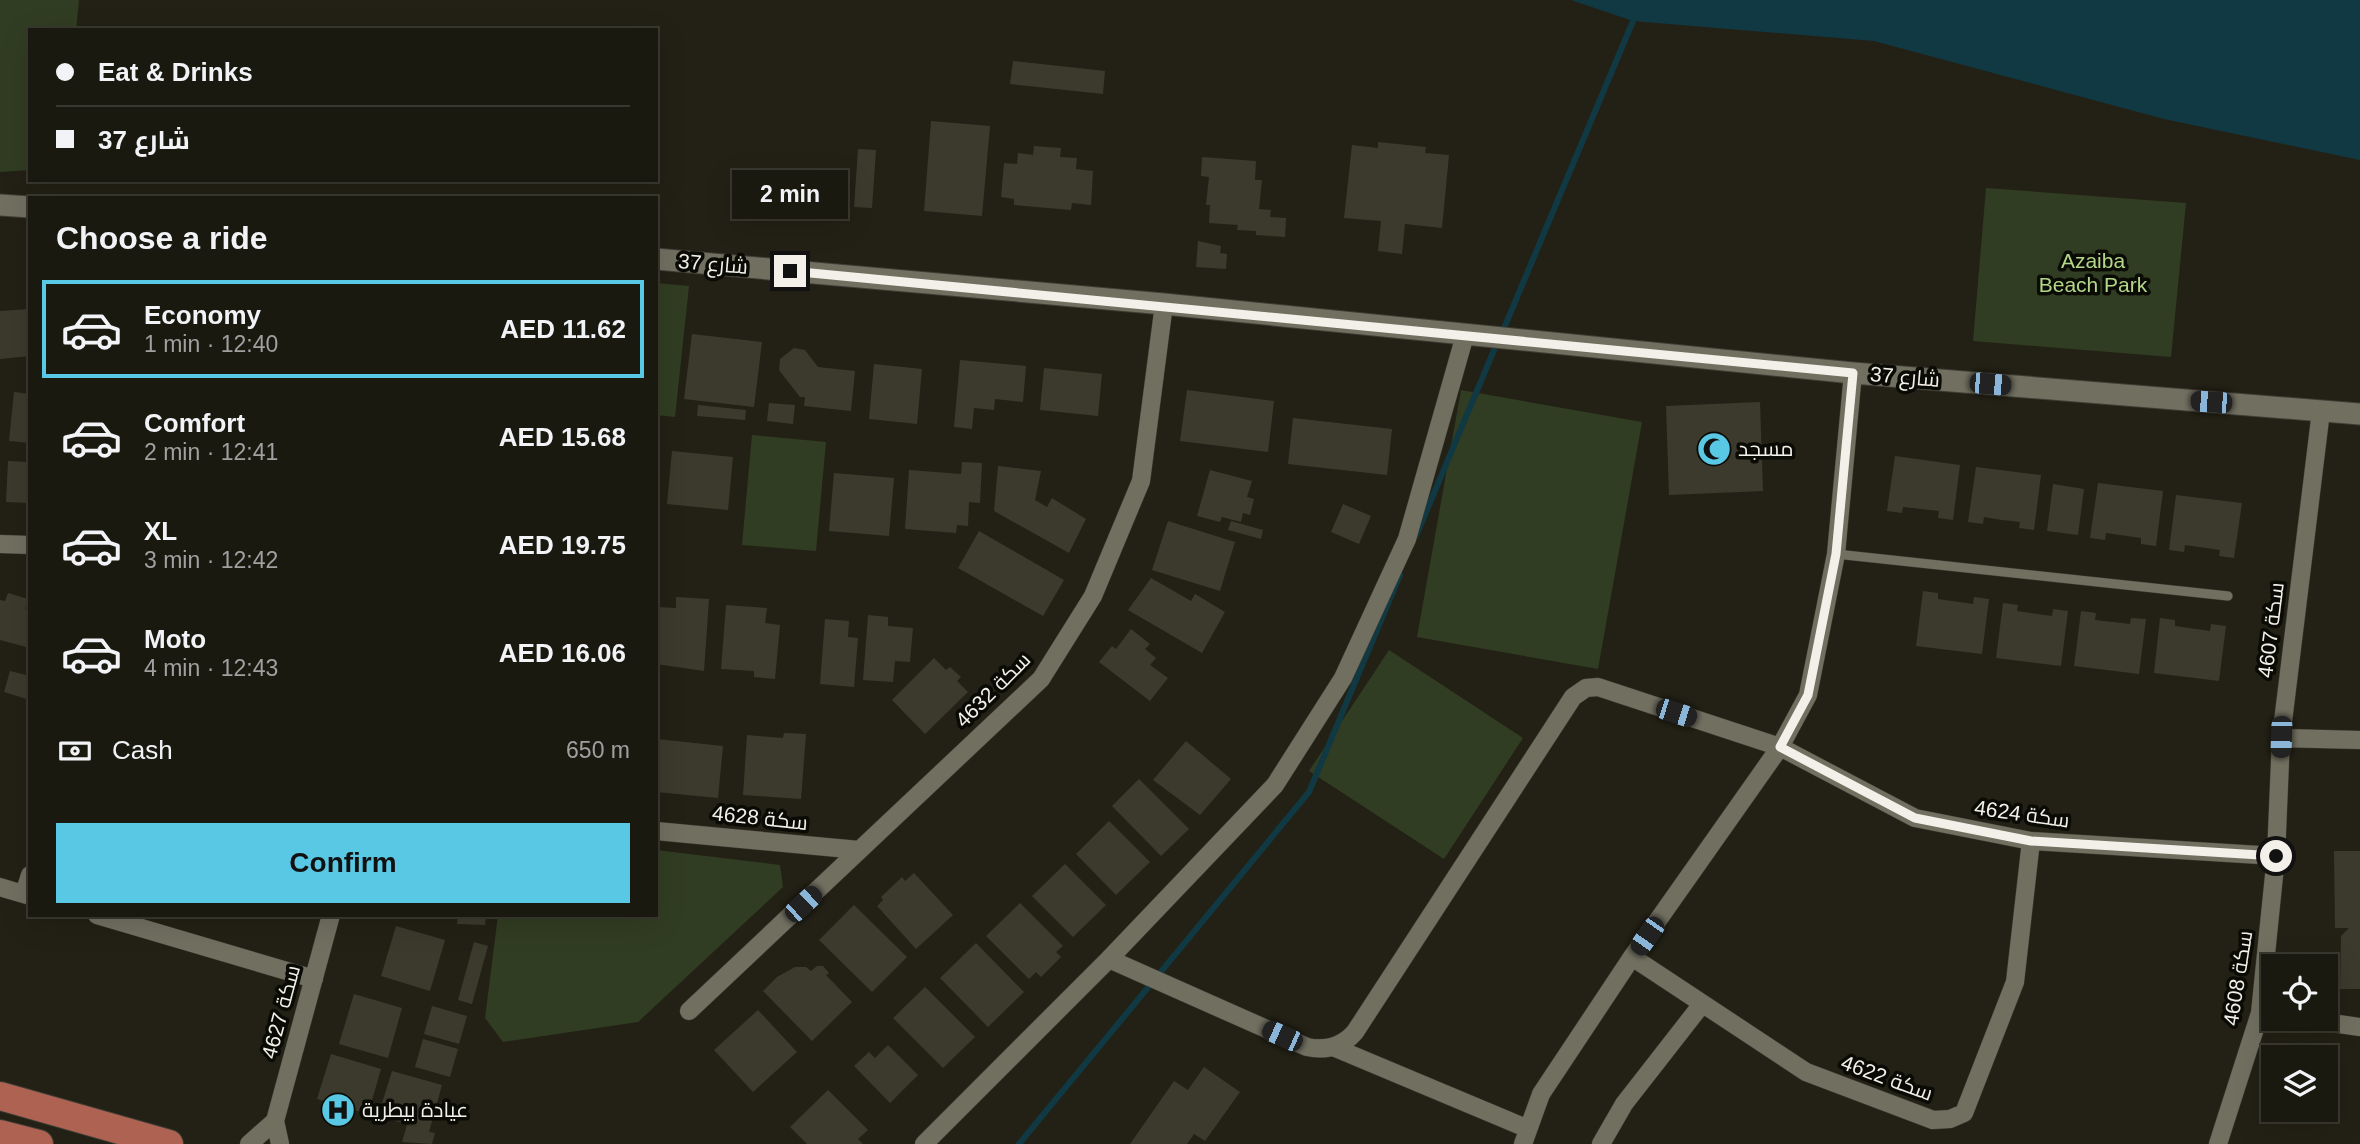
<!DOCTYPE html>
<meta charset="utf-8">
<style>
body{margin:0;font-family:Helvetica,Cairo,sans-serif;background:#232219;color:#f1f3f6;height:100vh;display:flex;flex-direction:column;font-size:26px;white-space:nowrap}
*{box-sizing:border-box;margin:0}
p{font-size:23px;color:#9fa09f}
.icon{flex:none;width:38px;height:38px;fill:none;stroke:currentColor;stroke-width:2;stroke-linecap:round;stroke-linejoin:round}
.map{position:relative;flex:1;overflow:hidden}
.panel{position:absolute;left:28px;top:196px;width:630px;height:721px;display:flex;flex-direction:column;background:#1a1910;border-radius:0px;box-shadow:0 7px 28px #0002,0 0 0 2px #383830}
.panel>*{flex:none}
.guide{position:absolute;left:28px;top:28px;width:630px;height:154px;border-radius:0px;box-shadow:0 7px 28px #0002,0 0 0 2px #383830;display:grid;align-content:center;height:154px;padding:0 28px;background:#1a1910}
.buttons{position:absolute;left:2261px;top:954px;display:grid;gap:14px}
.buttons a{display:grid;place-items:center;width:77px;height:77px;border-radius:0px;background:#1a1910;box-shadow:0 7px 28px #0002,0 0 0 2px #383830;font-size:35px}
.end{position:absolute;width:32px;height:32px;margin:-16px;border:9px solid #f2f0e8;background:#111;box-shadow:0 0 0 4px #111}
.from{border-radius:50%}
.bubble{position:absolute;height:49px;border-radius:0px;background:#1a1910;box-shadow:0 7px 28px #0002,0 0 0 2px #383830;font-size:23px;font-weight:800;line-height:49px;text-align:center}
.car{position:absolute;width:21px;height:42px;margin:-21px -10px;border-radius:9px;box-shadow:0 0 5px 2px #0007;background:linear-gradient(#222 24%,#8ab4d8 0 40%,#222 0 76%,#8ab4d8 0 86%,#222 0)}
.guide b{display:flex;align-items:center;gap:24px;height:66px;font-size:26px}
.guide b+b{border-top:2px solid #383830}
.guide i{width:18px;height:18px;background:#f1f3f6}
ul{padding:0;list-style:none}
li{display:flex;align-items:center;gap:21px;height:98px;margin:0 14px 10px;padding:0 14px;border:4px solid transparent;border-radius:0px}
li div{flex:1}
li b{display:block;font-size:26px}
li em{font-style:normal;font-weight:800}
li.active{border-color:#59c8e4}
li>.icon{width:63px;height:63px;stroke-width:1.5}
h2{padding:0 28px;font-size:32px;line-height:84px}
.pay{display:flex;align-items:center;gap:18px;height:77px;padding:0 28px;font-size:26px}
.pay p{margin-inline-start:auto}
.cta{display:flex;gap:14px;margin-top:auto;padding:14px 28px}
.cta a{flex:1;height:80px;border-radius:0px;background:#59c8e4;color:#111;font-size:28px;font-weight:800;line-height:80px;text-align:center}
.map>svg:first-child{display:block}
</style>
<div class="map">
<svg width="2360" height="1144" viewBox="0 0 2360 1144">
<rect width="100%" height="100%" fill="#232115"/>
<path fill="#313d22" d="M0 0H79L76 30H30V170L0 172Z
M1986 188 2186 203 2171 357 1973 341Z
M656 283 689 286 675 417 656 415Z
M1461 390 1642 422 1598 669 1417 637Z
M752 435 826 442 816 551 742 545Z
M1389 650 1523 738 1444 859 1309 771Z
M656 850 780 865 783 887 638 1022 503 1042 485 1018 498 915H656Z"/>
<path fill="#103943" d="M1571 0H2360V160L2164 119 1874 41 1633 21Z"/>
<g fill="none" stroke-linecap="round" stroke-linejoin="round">
<path stroke="#103943" stroke-width="6" d="M1502 333 1633 21
M1416 536 1497 343
M1019 1144 1309 792 1400 575"/>
</g>
<path fill="#3c3a2d" d="M1013 61 1105 71 1103 94 1010 84Z
M931 121 990 126 982 216 924 211Z
M1378 142 1426 147 1425 153 1449 155 1442 228 1405 224 1402 254 1378 251 1381 221 1344 218 1352 145 1378 148Z
M1034 146 1061 148 1060 157 1077 158 1076 169 1093 171 1091 205 1072 203 1071 210 1014 205V199L1001 197 1004 163 1017 164 1018 153 1033 155Z
M858 149 876 150 872 208 854 207Z
M1202 157 1256 161 1255 180H1262L1259 209 1271 210 1270 217 1286 218 1285 237 1256 235V231L1237 230 1238 225 1209 223 1210 205H1206L1209 177 1201 176Z
M1198 241 1221 246 1220 253 1227 254 1226 269 1196 267Z
M30 309V356L0 359V311Z
M692 334 762 342 754 407 684 399Z
M794 348 805 350 818 367 855 371 851 411 804 406 805 397H800L779 370 780 359Z
M960 360 1026 366 1023 402 995 399 994 410 974 408 972 429 954 427Z
M874 364 922 369 917 424 869 419Z
M1044 368 1102 374 1098 416 1040 410Z
M1187 390 1274 401 1268 452 1180 441Z
M14 392 30 394V443L9 441Z
M1760 402 1763 491 1669 495 1666 406Z
M769 403 795 405 793 424 767 421Z
M698 405 746 410 745 420 697 416Z
M1293 418 1392 429 1387 475 1288 464Z
M672 451 733 457 728 510 667 504Z
M1895 456 1960 465 1953 520 1938 518 1939 511 1903 507 1902 513 1887 511Z
M8 461 30 462V503L6 502Z
M962 462 982 463 980 503 969 502 968 526 957 525 956 533 905 529 909 470 961 474Z
M998 466 1041 471 1035 500 1047 507 1052 498 1086 519 1069 553 994 511Z
M1976 467 2041 475 2034 530 2019 528 2020 522 2002 520 1984 517 1983 524 1968 522Z
M1210 470 1252 481 1247 497 1254 499 1250 515 1243 513 1241 522 1222 517 1220 522 1197 516Z
M834 473 894 478 889 536 829 531Z
M2098 483 2163 491 2156 546 2141 544V538L2106 533 2105 540 2090 538Z
M2053 484 2084 489 2078 535 2047 531Z
M2176 495 2242 503 2234 558 2219 556 2220 550 2185 545 2184 552 2169 550Z
M1343 504 1371 516 1359 544 1331 532Z
M1168 521 1235 542 1220 591 1152 570Z
M1231 521 1263 530 1261 539 1228 530Z
M979 531 1064 580 1043 616 958 568Z
M1151 578 1191 601 1195 594 1225 612 1202 653 1128 610Z
M1923 591 1938 593V599L1973 604 1974 597 1989 599 1982 654 1916 646Z
M8 593 28 599 25 609 30 611V648L0 640V600L5 601Z
M676 597 709 599 704 671 656 664V607L676 608Z
M2003 603 2018 605 2017 611 2052 616 2053 609 2068 611 2061 666 1996 658Z
M726 605 767 608 765 623 780 625 775 679 754 677V671L721 669Z
M2081 611 2096 613 2095 620 2113 622 2130 624 2131 618 2146 619 2139 674 2074 666Z
M868 615 888 617V626L913 628 910 662 895 661 893 682 863 680Z
M2160 618 2175 620V626L2210 631 2211 624 2226 626 2219 681 2154 673Z
M825 619 849 621 848 637 858 638 854 687 820 684Z
M1131 629 1150 644 1145 649 1156 658 1150 665 1168 678 1150 701 1099 662 1112 646 1116 649Z
M934 658 946 670 950 667 961 677 957 681 968 692 925 734 892 700Z
M10 671 30 676V700L4 692Z
M784 733 806 734 801 799 743 795 747 735 783 738Z
M657 739 723 746 718 798 656 792Z
M1186 741 1231 779 1200 815 1153 780Z
M1139 779 1189 829 1161 856 1112 806Z
M1109 821 1150 862 1116 895 1076 854Z
M2334 851H2360V989H2340L2341 936 2349 928H2335Z
M1065 864 1106 905 1073 937 1032 896Z
M914 873 953 915 916 949 877 906 883 900 881 897 902 877 905 881Z
M1020 903 1063 946 1056 952 1061 957 1041 977 1036 972 1029 979 986 936Z
M854 905 907 957 872 992 819 940Z
M458 915H486L485 925 457 924Z
M396 926 445 940 430 991 381 976Z
M474 942 488 946 472 1004 458 1000Z
M976 943 1024 992 988 1027 940 978Z
M817 966H823L829 973 826 975 852 1002 812 1041 763 991 777 977 795 967H806L811 971Z
M925 987 975 1037 943 1068 893 1018Z
M354 994 402 1008 388 1058 339 1044Z
M432 1006 467 1016 459 1044 424 1034Z
M758 1010 797 1052 753 1092 714 1050Z
M423 1039 458 1049 450 1077 415 1067Z
M888 1045 918 1075 890 1103 854 1066 869 1052 875 1058Z
M331 1054 381 1069 368 1114 317 1099Z
M1204 1067 1240 1092 1205 1141 1194 1134 1187 1144H1130L1174 1081 1188 1090Z
M392 1071 442 1085 429 1132 435 1133 432 1144 402 1142 407 1125 417 1127 378 1116Z
M828 1090 868 1130 858 1139 863 1144H807L790 1127Z"/>
<g fill="none" stroke-linecap="round" stroke-linejoin="round">
<g stroke="#3f3d35" stroke-width="10">
<path id="service" d="M1836 554 2228 596"/>
</g>
<g stroke="#3f3d35" stroke-width="19">
<path id="minor" d="M0 544 30 545
M2281 738 2360 740
M656 831 859 850
M0 887 30 896
M24 894 30 875
M97 915 314 979
M1632 957 1806 1072 1933 1120 1950 1119 1964 1113 2015 982 2031 841
M1109 959 1307 1047C1326 1051 1342 1047 1355 1032L1573 697 1586 688 1598 687 1780 747 1915 818 2031 841 2276 856
M689 1011 1041 679 1093 596 1141 481 1164 304
M2298 1018 2360 1027
M1333 1047 1526 1128
M249 1144 275 1121
M280 1144 275 1121 331 915
M924 1144 1109 959 1275 785 1343 678 1407 539 1465 335
M1523 1144 1541 1094 1632 957 1780 747 1808 695 1836 554 1853 373
M1601 1144 1624 1104 1702 1004
M2218 1144 2260 1013 2276 856 2281 738 2321 411"/>
</g>
<g stroke="#3f3d35" stroke-width="23">
<path id="tertiary" d="M0 205 30 207
M656 259 1164 304 1853 373 2360 414"/>
</g>
<g stroke="#3f3d35" stroke-width="30">
<path id="primary" d="M0 1096 169 1144
M0 1134 39 1144"/>
</g>
<use href="#service" stroke="#716f60" stroke-width="9"/>
<use href="#minor" stroke="#716f60" stroke-width="18"/>
<use href="#tertiary" stroke="#716f60" stroke-width="21"/>
<use href="#primary" stroke="#ae6352" stroke-width="28"/>
</g>
<g fill="none" stroke-linecap="round" stroke-linejoin="round">
<path stroke="#f2f0e8" stroke-width="9" d="M790 271 1853 373 1836 554 1808 695 1780 747 1915 818 2031 841 2276 856"/>
</g>
<defs>
<g id="mosque-disc" transform="scale(1.75)"><circle r="9.5" fill="#59c8e4" stroke="#0b0b06"/><path d="M3.5-4.9A6 6 0 1 0 3.5 4.9A5 5 0 1 1 3.5-4.9Z" fill="#111"/></g>
<g id="hospital-disc" transform="scale(1.75)"><circle r="9.5" fill="#59c8e4" stroke="#0b0b06"/><path d="M-5-5h3v3.5h4V-5h3V5h-3V1.5h-4V5h-3Z" fill="#111"/></g>
</defs>
<g fill-rule="evenodd">
<use href="#mosque-disc" x="1714" y="449"/>
<use href="#hospital-disc" x="338" y="1110"/>
</g>
<g text-anchor="middle" stroke-width="7" stroke-linejoin="round" paint-order="stroke">
<g font-size="21" fill="#b3d689" stroke="#0b0b06">
<text x="2093" y="268">Azaiba<tspan x="2093" dy="24">Beach Park</tspan></text>
</g>
<g font-size="21" fill="#f2f0e8" stroke="#0b0b06">
<text transform="translate(713 264) rotate(5)" y="7">شارع 37</text>
<text transform="translate(1905 377) rotate(5)" y="7">شارع 37</text>
<text transform="translate(2271 630) rotate(-83)" y="7">سكة 4607</text>
<text transform="translate(993 690) rotate(-45)" y="7">سكة 4632</text>
<text transform="translate(2022 814) rotate(8)" y="7">سكة 4624</text>
<text transform="translate(760 818) rotate(6)" y="7">سكة 4628</text>
<text transform="translate(2238 978) rotate(-81)" y="7">سكة 4608</text>
<text transform="translate(281 1012) rotate(-75)" y="7">سكة 4627</text>
<text transform="translate(1887 1078) rotate(20)" y="7">سكة 4622</text>
</g>
<g font-size="21" fill="#f2f0e8" stroke="#0b0b06" text-anchor="start">
<text x="1738" y="456">مسجد</text>
<text x="362" y="1117">عيادة بيطرية</text>
</g>
</g>
</svg>
<div class="buttons">
<a><svg class="icon" aria-label="locate" viewBox="0 0 24 24"><circle cx="12" cy="12" r="6"/><path d="M12 2v4M12 18v4M2 12h4M18 12h4"/></svg></a>
<a><svg class="icon" aria-label="layers" viewBox="0 0 24 24"><path d="M12 4l9 5-9 5-9-5zM3 14l9 5 9-5"/></svg></a>
</div>
<i class="end from" style="left:2276px;top:856px"></i>
<i class="end" style="left:790px;top:271px"></i>
<div class="bubble" style="left:732px;top:170px;width:116px">2 min</div>
<i class="car" style="left:1990px;top:384px;rotate:95deg"></i>
<i class="car" style="left:2211px;top:402px;rotate:274deg"></i>
<i class="car" style="left:1676px;top:713px;rotate:108deg"></i>
<i class="car" style="left:2281px;top:737px;rotate:182deg"></i>
<i class="car" style="left:803px;top:904px;rotate:47deg"></i>
<i class="car" style="left:1647px;top:936px;rotate:215deg"></i>
<i class="car" style="left:1282px;top:1036px;rotate:294deg"></i>
<div class="guide">
<b><i class="from"></i>Eat &amp; Drinks</b>
<b><i></i>شارع 37</b>
</div>
<section class="panel">
<h2>Choose a ride</h2>
<ul>
<li class="active"><svg class="icon" aria-label="car" viewBox="0 0 24 24"><path d="M5 17H2v-5l4-1 3-4h7l3 4 3 1v5h-3M9 17h6M6 11h13"/><circle cx="7" cy="17" r="2"/><circle cx="17" cy="17" r="2"/></svg><div><b>Economy</b><p>1 min · 12:40</p></div><em>AED 11.62</em></li>
<li><svg class="icon" aria-label="car" viewBox="0 0 24 24"><path d="M5 17H2v-5l4-1 3-4h7l3 4 3 1v5h-3M9 17h6M6 11h13"/><circle cx="7" cy="17" r="2"/><circle cx="17" cy="17" r="2"/></svg><div><b>Comfort</b><p>2 min · 12:41</p></div><em>AED 15.68</em></li>
<li><svg class="icon" aria-label="car" viewBox="0 0 24 24"><path d="M5 17H2v-5l4-1 3-4h7l3 4 3 1v5h-3M9 17h6M6 11h13"/><circle cx="7" cy="17" r="2"/><circle cx="17" cy="17" r="2"/></svg><div><b>XL</b><p>3 min · 12:42</p></div><em>AED 19.75</em></li>
<li><svg class="icon" aria-label="car" viewBox="0 0 24 24"><path d="M5 17H2v-5l4-1 3-4h7l3 4 3 1v5h-3M9 17h6M6 11h13"/><circle cx="7" cy="17" r="2"/><circle cx="17" cy="17" r="2"/></svg><div><b>Moto</b><p>4 min · 12:43</p></div><em>AED 16.06</em></li>
</ul>
<div class="pay"><svg class="icon" aria-label="cash" viewBox="0 0 24 24"><path d="M3 7h18v10H3z"/><circle cx="12" cy="12" r="2"/></svg>Cash<p>650 m</p></div>
<div class="cta"><a>Confirm</a></div>
</section>
</div>
